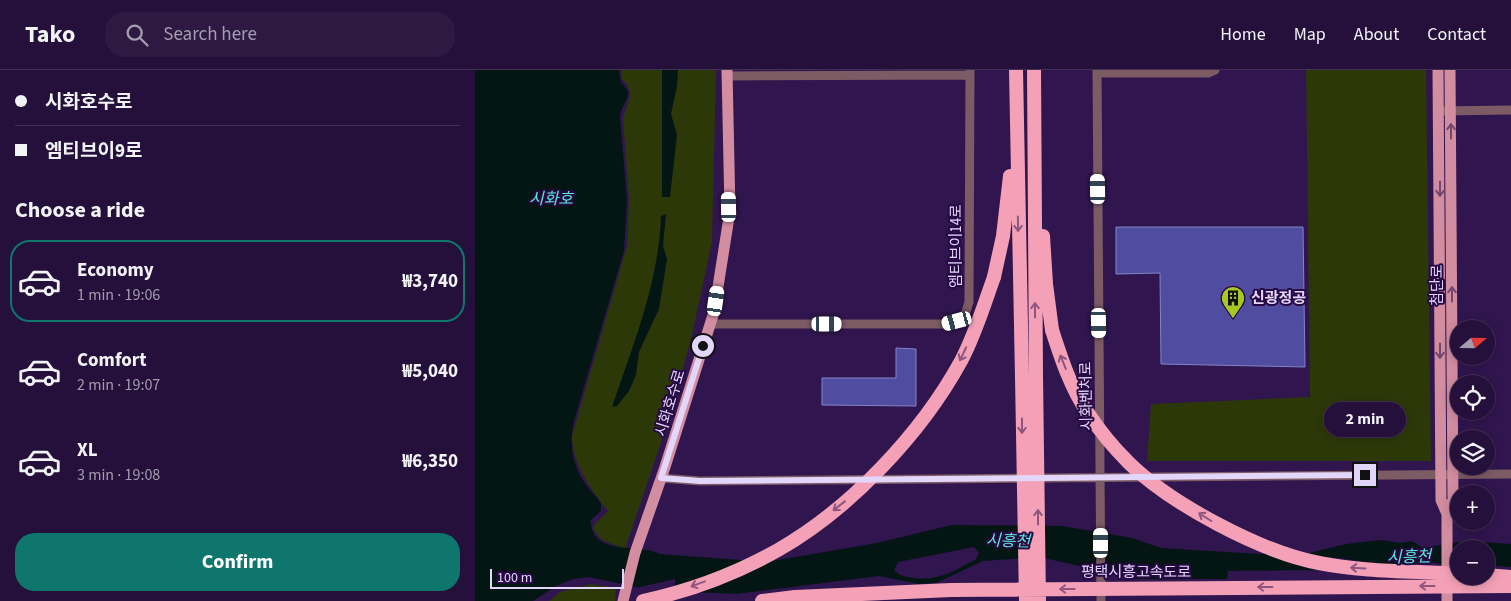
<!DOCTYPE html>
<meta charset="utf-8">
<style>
body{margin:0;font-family:"Source Sans 3","Noto Sans KR",sans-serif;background:#2d1942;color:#f1f3f6;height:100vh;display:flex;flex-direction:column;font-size:19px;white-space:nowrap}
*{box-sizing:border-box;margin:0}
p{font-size:16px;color:#a39daf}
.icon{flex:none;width:28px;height:28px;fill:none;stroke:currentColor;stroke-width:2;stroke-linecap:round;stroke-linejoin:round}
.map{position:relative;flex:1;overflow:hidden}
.details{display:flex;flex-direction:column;background:#25103b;width:475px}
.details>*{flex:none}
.guide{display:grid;align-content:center;height:110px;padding:0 15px;background:#25103b}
.needle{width:32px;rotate:70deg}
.tools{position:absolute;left:975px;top:250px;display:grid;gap:10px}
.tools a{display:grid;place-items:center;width:45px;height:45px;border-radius:50%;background:#25103b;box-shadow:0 2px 12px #0003,0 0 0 1px #423055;font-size:25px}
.scale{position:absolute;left:15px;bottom:12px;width:134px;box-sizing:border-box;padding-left:5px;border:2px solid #e3d6fb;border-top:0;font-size:14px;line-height:18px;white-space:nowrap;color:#e3d6fb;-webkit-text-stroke:4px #270a44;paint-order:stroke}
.end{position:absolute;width:22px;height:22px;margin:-11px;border:6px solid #e3d6fb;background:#111;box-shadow:0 0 0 2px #111}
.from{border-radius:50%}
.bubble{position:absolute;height:35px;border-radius:18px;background:#25103b;box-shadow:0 2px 12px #0003,0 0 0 1px #423055;font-size:16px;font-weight:700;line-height:35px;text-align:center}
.car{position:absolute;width:15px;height:30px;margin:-15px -8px;border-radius:6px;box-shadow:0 0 4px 1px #0007;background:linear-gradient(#fff 24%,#345 0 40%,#fff 0 76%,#345 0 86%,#fff 0)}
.guide b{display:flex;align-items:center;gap:18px;height:48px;font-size:19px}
.guide b+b{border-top:1px solid #423055}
.guide i{width:12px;height:12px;background:#f1f3f6}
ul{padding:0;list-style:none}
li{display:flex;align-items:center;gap:15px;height:82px;margin:0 10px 8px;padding:0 5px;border:2px solid transparent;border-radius:20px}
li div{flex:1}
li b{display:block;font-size:19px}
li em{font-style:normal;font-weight:700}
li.active{border-color:#0f766e}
li>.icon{width:45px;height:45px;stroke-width:1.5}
h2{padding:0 15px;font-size:22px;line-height:60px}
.button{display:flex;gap:10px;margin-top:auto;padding:10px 15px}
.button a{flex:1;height:58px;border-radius:20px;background:#0f766e;color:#fff;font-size:20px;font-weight:700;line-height:58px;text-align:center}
header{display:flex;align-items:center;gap:30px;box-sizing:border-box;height:70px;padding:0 25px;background:#25103b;border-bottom:1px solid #423055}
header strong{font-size:24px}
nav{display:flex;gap:28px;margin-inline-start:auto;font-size:18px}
.search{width:350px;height:45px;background:#2d1942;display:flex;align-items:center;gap:12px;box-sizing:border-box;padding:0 18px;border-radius:20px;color:#a39daf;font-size:19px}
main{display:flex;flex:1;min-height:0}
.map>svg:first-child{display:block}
</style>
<header>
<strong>Tako</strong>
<div class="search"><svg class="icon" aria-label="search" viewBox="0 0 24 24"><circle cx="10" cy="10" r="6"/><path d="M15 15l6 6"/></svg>Search here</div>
<nav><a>Home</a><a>Map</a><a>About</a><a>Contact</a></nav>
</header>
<main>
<section class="details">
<div class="guide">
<b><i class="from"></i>시화호수로</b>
<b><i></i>엠티브이9로</b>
</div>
<h2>Choose a ride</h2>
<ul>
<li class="active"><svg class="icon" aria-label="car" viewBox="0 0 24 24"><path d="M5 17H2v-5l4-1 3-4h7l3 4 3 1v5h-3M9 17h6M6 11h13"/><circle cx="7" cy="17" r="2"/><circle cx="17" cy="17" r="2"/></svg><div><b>Economy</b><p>1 min · 19:06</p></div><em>₩3,740</em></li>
<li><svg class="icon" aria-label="car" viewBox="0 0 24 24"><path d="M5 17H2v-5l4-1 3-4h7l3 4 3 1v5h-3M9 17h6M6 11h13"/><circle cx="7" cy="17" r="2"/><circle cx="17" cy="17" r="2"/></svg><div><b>Comfort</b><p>2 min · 19:07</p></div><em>₩5,040</em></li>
<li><svg class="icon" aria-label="car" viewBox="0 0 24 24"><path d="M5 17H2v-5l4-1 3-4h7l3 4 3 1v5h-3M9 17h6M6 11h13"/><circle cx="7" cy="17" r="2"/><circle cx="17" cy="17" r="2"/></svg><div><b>XL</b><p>3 min · 19:08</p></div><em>₩6,350</em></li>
</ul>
<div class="button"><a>Confirm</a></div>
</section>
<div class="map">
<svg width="1036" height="531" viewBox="0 0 1036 531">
<rect width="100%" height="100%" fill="#31154f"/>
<path fill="#2d3809" d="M146 0H241L237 172 216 269 196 343 150 479 127 470 118 459 119 455 133 441C115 418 98 396 97 366L152 176 154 128 148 48 155 26 153 16 147 9Z
M831 0H951L956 391H672L676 334 835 327Z
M116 514 141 518 140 531H74L85 522Z"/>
<path fill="#041613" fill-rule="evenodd" d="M0 0H144L146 12 153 21C154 31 146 35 145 46L152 130 149 181 99 351C94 373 97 393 109 412 114 420 122 426 126 434V441L116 450C115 487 165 473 185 484L291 492 402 473 476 455 587 456 657 468 686 478 785 484 826 485 871 474 906 470 926 473 937 471 948 478 990 471 1036 474V497L1011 495V479H984V497L949 491 930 499 703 519 565 487 508 491 461 513 444 514 404 506 261 524 175 520 114 507 98 509 81 516 58 531H0ZM499 477 504 483 501 489C478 502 464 511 437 508 429 506 425 506 419 500L423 492Z
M187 0H203L202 16 196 44 202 65 195 127H187Z
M191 144 188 176 192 189 184 239 164 282 161 305 154 321 142 336 137 337C158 275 184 212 186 146Z"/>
<path fill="#31154f" d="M854 487 908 494 906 500 843 519 703 521 650 509H752L753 501 852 500Z
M200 509V524L157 519Z"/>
<path fill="#504da0" stroke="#8284c8" d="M641 157H828L830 297 686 294 685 203 641 204Z
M421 278 441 279V336L347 335V308H421Z"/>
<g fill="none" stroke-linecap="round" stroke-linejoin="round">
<path stroke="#7c5b64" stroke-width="9" d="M622 0 626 531
M622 3H733L740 0
M252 6 495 5
M964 41 1036 40
M235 254H469L490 245 494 232 495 0
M186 408 225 411 1036 404"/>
<path stroke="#d28da0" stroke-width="11" d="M963 0 966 430 972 444
M148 531 160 483 190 397 239 242 255 141 252 0
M972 531V444L978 430 975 0"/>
<path stroke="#f4a1b8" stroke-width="14" d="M541 0 547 307
M559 0 561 306
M568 166 571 214 577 260
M519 207 528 166 535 106
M1011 505 1036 507"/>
<path stroke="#f4a1b8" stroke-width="14" d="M577 260C586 288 596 319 613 343 624 360 640 379 654 393 696 434 786 482 844 493 889 502 937 501 984 504
M561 306 564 531
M547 307 551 531
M168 531C214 521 262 503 303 480 375 439 446 364 486 291 500 265 509 235 519 207
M287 531 320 527 476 520 1036 516"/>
</g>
<defs><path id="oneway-shaft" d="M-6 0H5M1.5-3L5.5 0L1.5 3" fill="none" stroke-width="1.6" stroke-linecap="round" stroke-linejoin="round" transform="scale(1.25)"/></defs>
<g stroke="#74456d">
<use href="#oneway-shaft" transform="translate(976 61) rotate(-90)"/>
<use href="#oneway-shaft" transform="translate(965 119) rotate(90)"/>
<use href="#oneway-shaft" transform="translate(977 224) rotate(-90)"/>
<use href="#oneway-shaft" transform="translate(965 281) rotate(90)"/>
</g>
<g stroke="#8e567e">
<use href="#oneway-shaft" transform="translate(543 154) rotate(89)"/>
<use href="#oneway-shaft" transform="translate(560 240) rotate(-90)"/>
<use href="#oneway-shaft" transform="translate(488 284) rotate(115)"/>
<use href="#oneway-shaft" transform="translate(588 292) rotate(-112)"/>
<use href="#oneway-shaft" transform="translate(547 356) rotate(90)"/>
<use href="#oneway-shaft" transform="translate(364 436) rotate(142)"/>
<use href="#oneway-shaft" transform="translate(563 447) rotate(-90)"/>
<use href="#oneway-shaft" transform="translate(730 447) rotate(-148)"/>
<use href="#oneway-shaft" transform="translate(883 498) rotate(-177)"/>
<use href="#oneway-shaft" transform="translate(223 514) rotate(160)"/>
<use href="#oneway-shaft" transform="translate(952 516) rotate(180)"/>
<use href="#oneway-shaft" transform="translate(790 517) rotate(180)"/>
<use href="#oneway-shaft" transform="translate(592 519) rotate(180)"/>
</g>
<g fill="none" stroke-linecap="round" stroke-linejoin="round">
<path stroke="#e3d6fb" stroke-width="6" d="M228 276 186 408 225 411 890 405"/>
</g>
<defs>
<g id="building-pin" transform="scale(1.25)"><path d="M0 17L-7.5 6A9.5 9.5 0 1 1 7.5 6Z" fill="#a6c821" stroke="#270a44"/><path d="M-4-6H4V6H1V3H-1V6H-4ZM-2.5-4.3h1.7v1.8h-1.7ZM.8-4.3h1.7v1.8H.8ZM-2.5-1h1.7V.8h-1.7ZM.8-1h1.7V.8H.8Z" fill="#111"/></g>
</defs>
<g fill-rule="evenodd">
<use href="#building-pin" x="758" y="228"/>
</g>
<g text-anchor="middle" stroke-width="4" stroke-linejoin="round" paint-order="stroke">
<g font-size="15" fill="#e3d6fb" stroke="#270a44">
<text transform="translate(481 176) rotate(-90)" y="5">엠티브이14로</text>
<text transform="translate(962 215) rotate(-90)" y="5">첨단로</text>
<text transform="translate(611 326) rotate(-91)" y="5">시화벤처로</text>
<text transform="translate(195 333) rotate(-73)" y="5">시화호수로</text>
<text x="661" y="507">평택시흥고속도로</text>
</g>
<g font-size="15" font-weight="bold" fill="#e3d6fb" stroke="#270a44" text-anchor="start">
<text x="776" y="233">신광정공</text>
</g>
<g font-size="16" font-style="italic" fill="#58ead4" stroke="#270a44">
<text x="76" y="134">시화호</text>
<text transform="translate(533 470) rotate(2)" y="6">시흥천</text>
<text transform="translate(934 486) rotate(-1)" y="6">시흥천</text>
</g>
</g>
</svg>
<div class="tools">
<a><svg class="needle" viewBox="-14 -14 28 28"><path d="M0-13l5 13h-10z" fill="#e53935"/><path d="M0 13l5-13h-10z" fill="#a39daf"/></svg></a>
<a><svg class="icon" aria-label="locate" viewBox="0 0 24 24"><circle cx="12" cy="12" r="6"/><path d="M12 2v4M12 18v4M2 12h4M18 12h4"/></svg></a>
<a><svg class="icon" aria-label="layers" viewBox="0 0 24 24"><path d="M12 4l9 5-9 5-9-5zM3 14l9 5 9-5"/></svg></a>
<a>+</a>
<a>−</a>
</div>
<div class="scale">100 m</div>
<i class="end from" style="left:228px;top:276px"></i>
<i class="end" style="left:890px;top:405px"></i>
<div class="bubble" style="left:849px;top:332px;width:82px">2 min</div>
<i class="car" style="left:623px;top:119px;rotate:359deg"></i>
<i class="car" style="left:254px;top:137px;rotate:359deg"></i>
<i class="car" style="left:241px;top:231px;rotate:8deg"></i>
<i class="car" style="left:482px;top:251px;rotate:255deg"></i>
<i class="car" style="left:624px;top:253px;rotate:179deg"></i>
<i class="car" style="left:352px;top:254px;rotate:90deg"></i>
<i class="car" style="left:626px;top:473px;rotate:0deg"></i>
</div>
</main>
